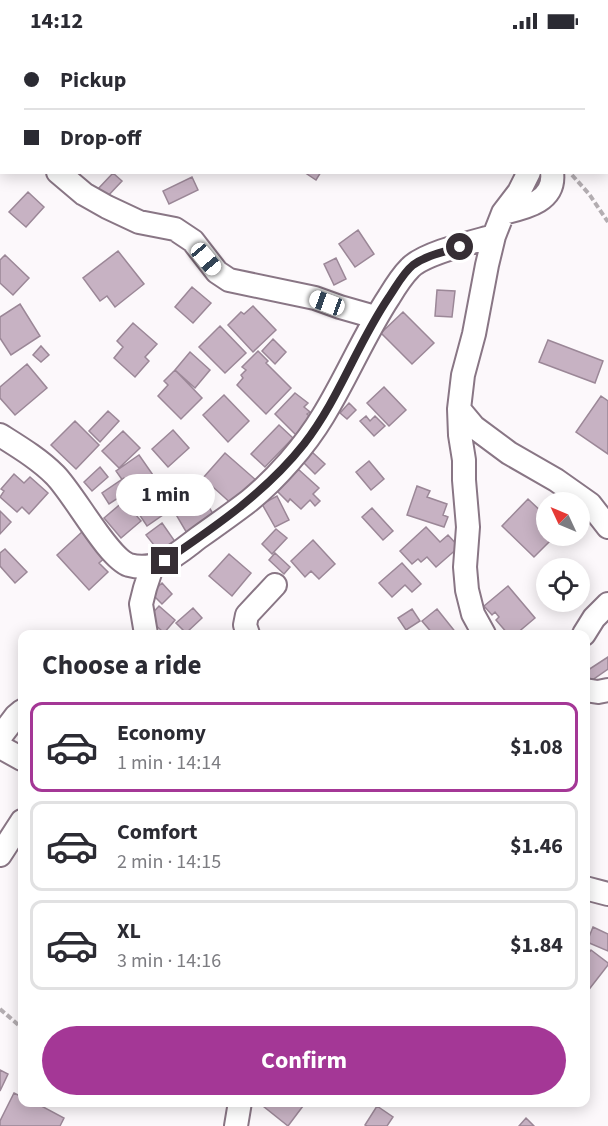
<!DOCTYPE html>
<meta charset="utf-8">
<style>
body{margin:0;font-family:"Source Sans 3",sans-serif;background:#f2f2f3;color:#2b2b33;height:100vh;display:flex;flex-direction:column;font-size:22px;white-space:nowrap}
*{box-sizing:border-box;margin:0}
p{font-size:20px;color:#7c7c81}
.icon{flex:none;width:33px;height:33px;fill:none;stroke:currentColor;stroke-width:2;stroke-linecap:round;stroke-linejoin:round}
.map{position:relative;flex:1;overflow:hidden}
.drawer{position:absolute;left:18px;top:588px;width:572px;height:477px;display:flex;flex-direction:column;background:#fff;border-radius:12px;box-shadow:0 3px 15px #0003}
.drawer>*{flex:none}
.top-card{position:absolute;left:0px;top:0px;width:609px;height:132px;box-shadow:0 3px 15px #0003;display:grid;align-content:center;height:132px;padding:0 24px;background:#fff}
.needle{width:39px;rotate:314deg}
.controls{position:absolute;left:536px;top:450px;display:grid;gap:12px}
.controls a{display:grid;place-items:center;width:54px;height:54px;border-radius:50%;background:#fff;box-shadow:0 3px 15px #0003;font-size:30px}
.end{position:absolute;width:27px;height:27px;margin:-14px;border:8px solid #362e34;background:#fff;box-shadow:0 0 0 3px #fff}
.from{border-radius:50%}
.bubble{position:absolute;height:42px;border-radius:21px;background:#fff;box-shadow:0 3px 15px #0003;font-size:20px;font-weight:700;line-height:42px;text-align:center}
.car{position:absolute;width:18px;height:36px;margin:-18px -9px;border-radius:8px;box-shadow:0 0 4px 2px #0007;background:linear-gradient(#fff 24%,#345 0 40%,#fff 0 76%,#345 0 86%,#fff 0)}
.top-card b{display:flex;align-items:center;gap:21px;height:57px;font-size:22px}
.top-card b+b{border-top:2px solid #e1e1e2}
.top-card i{width:15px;height:15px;background:#2b2b33}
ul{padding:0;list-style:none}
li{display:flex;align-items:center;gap:18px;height:90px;margin:0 12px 9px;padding:0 12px;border:3px solid #e1e1e2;border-radius:12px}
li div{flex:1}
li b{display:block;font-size:22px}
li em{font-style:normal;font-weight:700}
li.on{border-color:#a43796}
li>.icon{width:54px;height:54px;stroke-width:1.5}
h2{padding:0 24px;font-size:27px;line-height:72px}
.action{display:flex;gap:12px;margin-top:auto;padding:12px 24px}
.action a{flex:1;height:69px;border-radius:36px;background:#a43796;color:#fff;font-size:24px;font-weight:700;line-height:69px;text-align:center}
.status{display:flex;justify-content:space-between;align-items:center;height:42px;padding:0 30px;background:#fff;direction:ltr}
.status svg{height:16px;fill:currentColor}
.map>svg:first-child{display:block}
</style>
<div class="status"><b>14:12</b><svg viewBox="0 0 49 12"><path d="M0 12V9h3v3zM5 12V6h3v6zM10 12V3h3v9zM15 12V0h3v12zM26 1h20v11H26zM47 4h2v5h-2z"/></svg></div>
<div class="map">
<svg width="608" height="1084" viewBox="0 0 608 1084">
<rect width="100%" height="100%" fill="#fcf8fb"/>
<path fill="#c7b2c3" stroke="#9b8797" stroke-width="1.5" d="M23 0H49L50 2H21Z
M352 0H379L377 2H353Z
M574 0H608V25V2H575Z
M304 130H321L316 138Z
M113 131 122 139 106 156 97 148Z
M192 135 198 148 169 162 163 149Z
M28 150 44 165 26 185 9 170Z
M358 188 374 212 355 225 339 202Z
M118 209 144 242 115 265 107 254 100 259 83 236Z
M5 213 29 236 13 253 0 241V218Z
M336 216 346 237 334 243 324 222Z
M192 245 211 261 193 281 175 265Z
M437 248 455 249 452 275 435 274Z
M20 262 40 294 11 313 0 296V275Z
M253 264 276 288 253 310 228 283 241 270 244 272Z
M403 270 434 301 412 322 381 291Z
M133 281 157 302 145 315 149 319 135 335 114 316 123 305 117 299Z
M220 284 246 311 225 331 199 305Z
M273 297 286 310 275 322 262 309Z
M548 298 603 319 595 341 539 320Z
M41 304 49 313 41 320 33 313Z
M258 309 268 319 266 321 291 346 266 372 237 343 243 336 241 333 246 328 242 325Z
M190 310 210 328 195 346 175 328Z
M27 322 47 346 15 373 0 356V345Z
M175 328 202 356 181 377 158 354 168 343 164 339Z
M384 345 406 368 389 384 367 361Z
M295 351 308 361 304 365 310 370 307 372 314 378 298 395 275 372Z
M224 353 249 379 228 400 203 373Z
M601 354 608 359V412L576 390Z
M349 361 356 368 347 377 340 371Z
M108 369 119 379 100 400 89 389Z
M366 374 370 379 375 374 385 384 374 394 360 379Z
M75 379 99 403 76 427 51 403Z
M279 383 293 396 265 425 251 412Z
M173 388 189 406 168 425 152 407Z
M123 389 140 406 119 426 102 409Z
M312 410 325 422 315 432 303 420Z
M225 411 257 439 234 464 203 436Z
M139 413 153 433 130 449 116 429Z
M369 419 384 437 371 448 356 430Z
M100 425 108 435 92 449 84 440Z
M298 427 319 446 313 452 320 459 315 464 310 458 301 467 290 457 288 460 277 449Z
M14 432 24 441 30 435 48 451 29 472 22 465 17 470 0 455 4 449 1 447Z
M124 436 132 447 109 462 102 451Z
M154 439 173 466 147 484 129 457Z
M417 444 430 449 427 455 447 462 443 473 448 475 444 485 407 473Z
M199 448 216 477 188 493 171 464Z
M277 454 289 478 275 485 262 462Z
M528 457 546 474V494H555L534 515 502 484Z
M124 459 141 479 121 496 104 476Z
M372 466 393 489 383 498 362 475Z
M0 469 11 480 0 492Z
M162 481 176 501 161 512 146 493Z
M426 485 440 500 448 493 459 505 436 525 427 515 421 520 418 517 412 522 400 509Z
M276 487 287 496 272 512 262 502Z
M83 489 107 514 99 521 108 530 89 548 57 513Z
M313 498 335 522 319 537 311 529 305 535 291 519Z
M5 507 27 530 15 541 0 524V511Z
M275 511 290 525 284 532 269 518Z
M229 512 251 531 232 554 209 534Z
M402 521 421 542 412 550 405 543 392 555 379 541Z
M162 541 172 552 162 562 151 551Z
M508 544 535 576 516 592H508L496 578 499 575 495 570 492 573 484 564Z
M159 564 175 578 164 591 148 576Z
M193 566 202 576 186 591 176 581Z
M412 567 420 579 406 588 398 576Z
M437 567 457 592H433L422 579Z
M608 615V627L585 643V630Z
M593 885 608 892V909L587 900Z
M591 908 608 921V923L587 950 585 949V916Z
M0 1028 8 1032 0 1049Z
M14 1051 22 1055V1060H34L64 1076 60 1084H0V1079Z
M265 1060H299L303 1064 288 1084 263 1064Z
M377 1064 393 1075 387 1084H367L365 1083Z
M526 1076 534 1084H519Z"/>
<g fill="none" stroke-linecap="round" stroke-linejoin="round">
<g stroke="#897685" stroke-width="26">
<path id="minor" d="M0 68 2 69
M58 130 84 152 107 165 139 180 175 187 193 199 217 230 229 238 315 256 340 265 375 275
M529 130 519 150 503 171 494 194 487 223 474 292 463 333 459 367 474 385 509 411 556 438 590 462 608 485
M503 171C524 166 556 160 552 130
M459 367 460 393 464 418V438L468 485 465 525 467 548 473 572 484 592
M0 393C19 405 39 417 55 433 74 452 108 516 129 523 157 531 177 512 198 496 215 484 232 472 249 459 276 437 305 404 323 374 347 335 364 293 389 255 395 245 402 234 410 226 424 211 473 200 494 194
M146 592 141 562 145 546 152 525
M248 592 245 583 247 573 275 543
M584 592 594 576 608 562
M585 648 598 650 608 648
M0 695 16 674 22 669
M0 705 22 717
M0 813 22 779
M585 846 608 852
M236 1084 240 1060"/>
</g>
<path stroke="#b3adb1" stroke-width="4" stroke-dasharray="6 3" stroke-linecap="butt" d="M570 0V2
M572 133 589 152 608 180
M0 967 22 986"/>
<use href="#minor" stroke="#fff" stroke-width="22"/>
</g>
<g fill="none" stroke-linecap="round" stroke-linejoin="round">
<path stroke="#362e34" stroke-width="8" d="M165 519C215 485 266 450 304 402 339 357 357 302 389 255 396 245 403 231 413 223 427 213 444 210 460 205"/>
</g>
</svg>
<div class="controls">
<a><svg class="needle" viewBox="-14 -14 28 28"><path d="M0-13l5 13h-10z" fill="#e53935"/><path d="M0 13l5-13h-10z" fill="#7c7c81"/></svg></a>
<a><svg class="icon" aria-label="locate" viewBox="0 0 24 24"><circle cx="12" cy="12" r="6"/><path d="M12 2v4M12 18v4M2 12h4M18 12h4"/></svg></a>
</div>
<i class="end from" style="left:460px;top:205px"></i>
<i class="end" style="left:165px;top:519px"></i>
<div class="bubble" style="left:116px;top:432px;width:99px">1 min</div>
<i class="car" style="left:206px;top:217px;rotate:140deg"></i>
<i class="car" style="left:327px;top:261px;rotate:290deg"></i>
<div class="top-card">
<b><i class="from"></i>Pickup</b>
<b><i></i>Drop-off</b>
</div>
<section class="drawer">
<h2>Choose a ride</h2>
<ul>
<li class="on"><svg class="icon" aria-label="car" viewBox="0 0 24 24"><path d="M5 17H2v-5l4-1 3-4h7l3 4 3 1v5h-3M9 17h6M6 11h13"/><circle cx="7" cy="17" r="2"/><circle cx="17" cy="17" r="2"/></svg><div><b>Economy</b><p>1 min · 14:14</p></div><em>$1.08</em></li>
<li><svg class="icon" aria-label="car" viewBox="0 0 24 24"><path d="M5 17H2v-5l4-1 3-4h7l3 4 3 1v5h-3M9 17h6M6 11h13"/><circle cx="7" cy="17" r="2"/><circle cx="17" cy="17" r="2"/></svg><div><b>Comfort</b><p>2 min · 14:15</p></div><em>$1.46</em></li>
<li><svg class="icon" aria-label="car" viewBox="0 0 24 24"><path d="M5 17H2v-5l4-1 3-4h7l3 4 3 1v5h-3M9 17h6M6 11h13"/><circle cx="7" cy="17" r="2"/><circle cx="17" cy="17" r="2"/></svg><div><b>XL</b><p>3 min · 14:16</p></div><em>$1.84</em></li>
</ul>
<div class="action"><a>Confirm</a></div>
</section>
</div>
